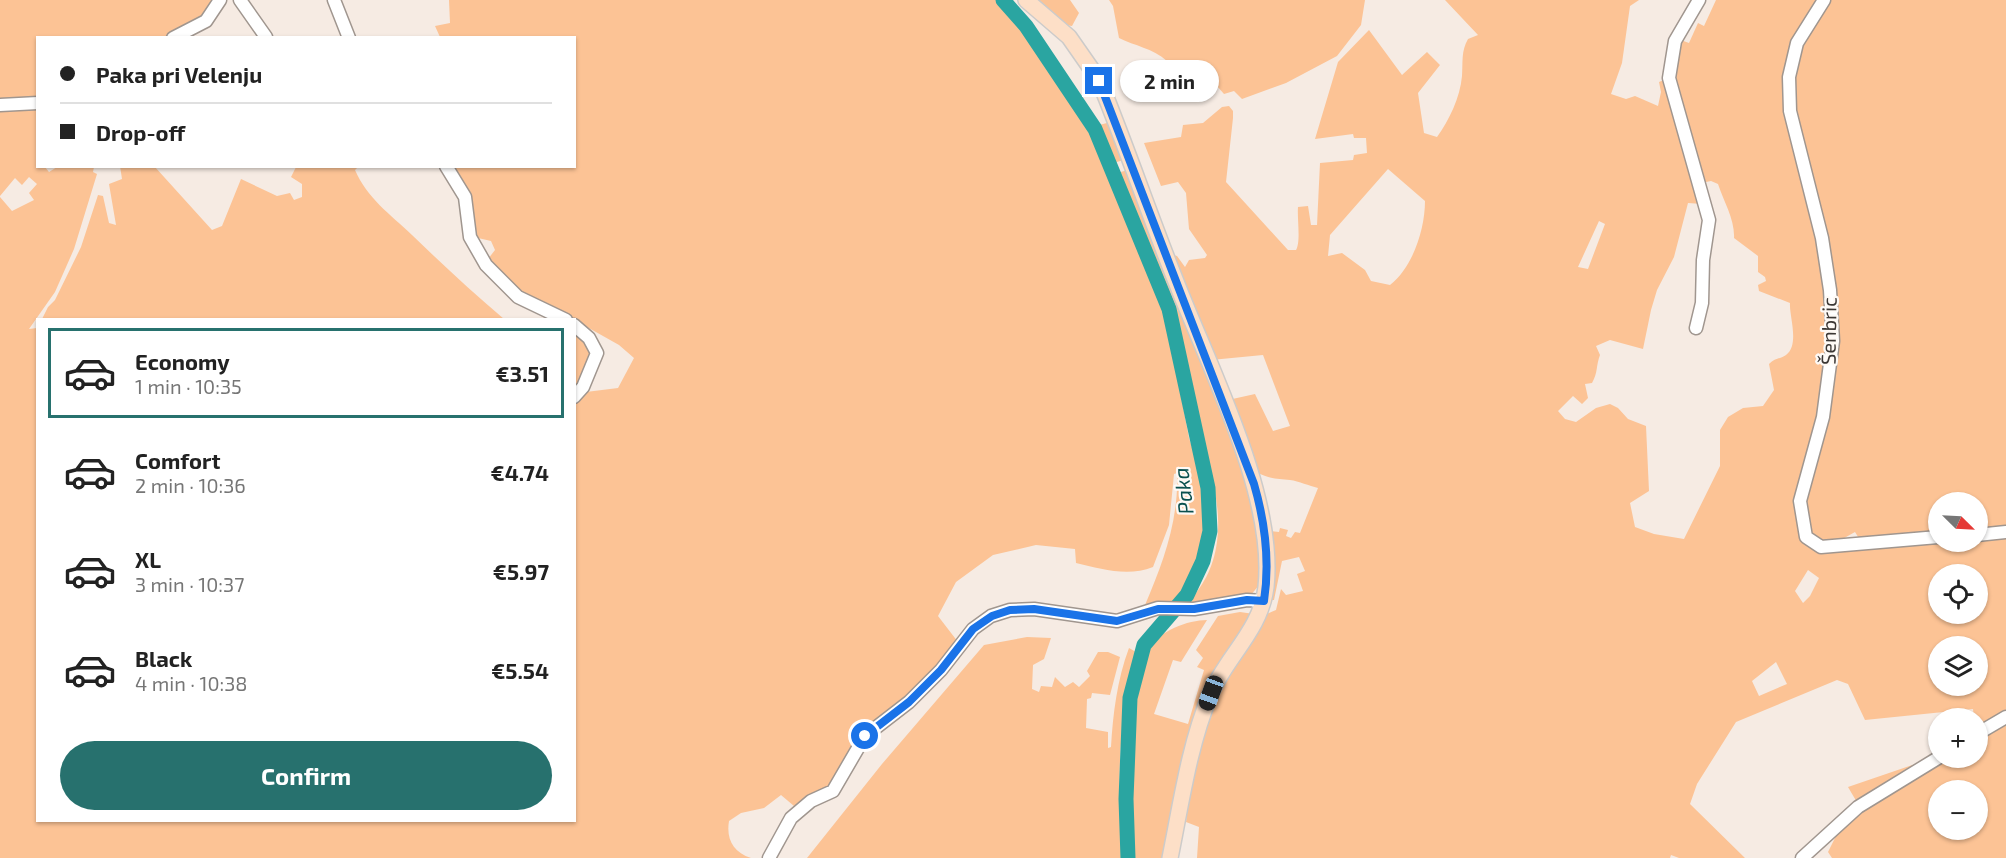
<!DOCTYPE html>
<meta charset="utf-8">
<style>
body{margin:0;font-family:"Exo 2",sans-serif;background:#f6f6f6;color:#222;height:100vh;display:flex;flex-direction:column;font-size:22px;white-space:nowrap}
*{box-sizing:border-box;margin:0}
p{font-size:20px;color:#767676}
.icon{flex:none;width:33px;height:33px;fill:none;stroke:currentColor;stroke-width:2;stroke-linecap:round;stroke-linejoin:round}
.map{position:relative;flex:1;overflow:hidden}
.drawer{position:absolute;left:36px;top:318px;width:540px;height:504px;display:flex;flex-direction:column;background:#fff;border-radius:0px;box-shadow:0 2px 4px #0004}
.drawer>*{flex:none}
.top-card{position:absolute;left:36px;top:36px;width:540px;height:132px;border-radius:0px;box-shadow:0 2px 4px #0004;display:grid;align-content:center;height:132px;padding:0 24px;background:#fff}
.needle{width:39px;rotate:114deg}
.fabs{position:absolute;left:1928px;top:492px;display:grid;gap:12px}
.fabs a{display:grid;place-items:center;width:60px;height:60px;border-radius:50%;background:#fff;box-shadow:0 2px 4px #0004;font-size:30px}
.end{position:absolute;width:27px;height:27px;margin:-14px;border:8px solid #1a73e8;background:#fff;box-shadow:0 0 0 3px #fff}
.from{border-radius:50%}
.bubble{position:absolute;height:42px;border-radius:21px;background:#fff;box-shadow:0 2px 4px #0004;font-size:20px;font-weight:700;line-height:42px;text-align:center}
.car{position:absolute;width:18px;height:36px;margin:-18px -9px;border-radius:8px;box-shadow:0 0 4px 2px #0007;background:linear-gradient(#222 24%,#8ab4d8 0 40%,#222 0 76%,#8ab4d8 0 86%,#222 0)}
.top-card b{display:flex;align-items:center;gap:21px;height:57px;font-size:22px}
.top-card b+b{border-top:2px solid #e0e0e0}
.top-card i{width:15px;height:15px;background:#222}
ul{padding:10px 0 0;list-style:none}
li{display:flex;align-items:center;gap:18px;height:90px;margin:0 12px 9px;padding:0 12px;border:3px solid transparent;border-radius:0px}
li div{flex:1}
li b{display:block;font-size:22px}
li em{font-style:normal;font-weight:700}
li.active{border-color:#27716e}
li>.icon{width:54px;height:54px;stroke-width:1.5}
.button{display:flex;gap:12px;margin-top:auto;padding:12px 24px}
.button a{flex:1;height:69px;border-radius:36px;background:#27716e;color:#fff;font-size:24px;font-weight:700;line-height:69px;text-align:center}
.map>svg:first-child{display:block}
</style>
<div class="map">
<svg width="2006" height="858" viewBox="0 0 2006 858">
<rect width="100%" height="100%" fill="#f6ebe3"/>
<path fill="#fcc395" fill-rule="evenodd" d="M0 0H218L199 24 166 37 38 38 37 100 0 102Z
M449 0H999C1034 39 1056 86 1089 127L1164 307 1189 438 1208 497 1203 500C1209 526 1203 555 1191 578 1185 587 1178 596 1173 606L1145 605C1163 563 1179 520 1177 473L1174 474 1169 525 1153 567C1128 577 1101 569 1076 563L1075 549 1036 545 993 555 956 582 938 616 958 642 943 663 901 703 883 713 855 738 831 785 794 806 781 795 764 808 741 813 729 821C726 839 733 852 751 858H0V197L12 211 34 200 29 193 37 184 29 177 22 185 15 178 0 196V109L37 107 38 166 45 167 49 172 57 167H94L93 172 97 174 74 249 55 292 29 329 37 328 38 820H574L575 400 586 392 618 388 634 358 619 345 555 309 526 296 508 283 488 259 495 250 491 241 478 238 470 226 450 167 574 166V38L440 37 435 26 450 23Z
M1035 0H1070L1079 13 1072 26 1065 25Z
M1109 0H1365L1361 25 1337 56 1286 83 1242 99 1234 91 1224 94 1210 78 1196 72 1187 82C1178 78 1174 68 1167 61 1152 48 1135 46 1119 38L1113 6Z
M1445 0H1639L1630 6 1622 63 1611 94 1626 99 1635 96 1658 106 1661 92 1659 82 1666 79 1702 204 1688 203 1674 257 1657 290 1651 310 1643 349 1610 340 1596 346 1600 355C1596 365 1598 373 1592 383L1585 384 1588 398 1582 404 1573 396 1558 411 1565 419 1576 422 1596 408 1610 404 1618 408 1628 419 1646 426 1649 491 1630 503 1635 527 1654 534 1684 539 1720 466V430L1728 417 1743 408 1763 406 1774 390 1769 364C1775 358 1780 359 1786 355 1800 345 1789 316 1790 303L1759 291 1758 285 1766 281 1765 277 1758 272V256L1734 238C1735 220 1724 202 1718 184L1711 181 1701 183C1686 133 1666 91 1678 39L1689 43 1698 23 1704 26 1716 0H2006V528L1977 530V502H1938V533L1860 540 1855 532 1837 542 1808 545 1977 542 2006 537V715L1977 731V718H1974L1973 709 1865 720 1848 684 1837 680 1736 722 1697 784 1690 804 1745 858H1679L1671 855 1670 858H1197L1199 827 1186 822 1190 785 1216 694 1264 615 1276 610 1281 589 1286 595 1303 591 1297 574 1305 571 1299 557 1282 561 1274 600H1270V531L1279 532 1280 528 1288 530 1286 536 1291 538 1295 532 1300 533 1318 488C1309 486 1299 481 1290 480 1278 479 1268 479 1257 472L1228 400 1255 394 1273 431 1290 426 1263 355 1211 360 1170 254 1177 256 1185 267 1189 260 1205 258 1207 255 1189 229 1186 193 1178 182 1161 186 1144 143 1181 137 1183 125 1203 123 1222 107 1229 106 1233 111V118L1226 182 1288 250H1296C1301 242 1297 218 1298 207L1308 206 1311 225H1317L1320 163 1353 160 1354 155 1367 153 1366 138H1354L1353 134 1315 139 1338 62 1369 30 1402 75 1427 52 1440 65 1418 93 1424 133 1437 137C1449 120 1460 98 1462 76 1463 62 1461 51 1468 39L1478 35ZM1388 169 1425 201C1425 229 1413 267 1390 285L1371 281 1365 270 1342 253 1328 256 1330 235ZM1599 221 1605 224 1588 269 1578 267ZM1808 570 1819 578 1810 596 1803 603 1795 591ZM1938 574H1977V614H1938ZM1938 646H1977V686H1938ZM1776 662 1787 684 1759 696 1752 681Z
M1111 122 1124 160 1113 163 1099 125Z
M120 166 155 167 212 230 222 226 241 179 277 196 290 193 294 200 302 197V184L291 177 296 167H358L355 170C367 198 390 214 412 235 442 264 472 292 504 319H42L48 307 55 300 81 247 98 195 103 196 109 223 116 225 109 184 122 179Z
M1128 170 1238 454 1258 519 1260 584 1250 596 1186 606C1203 585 1213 570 1217 542 1223 498 1205 457 1194 416 1185 381 1184 343 1173 308 1159 262 1137 218 1117 173Z
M574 333 594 347 574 392Z
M1240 612 1254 614 1180 768 1176 785 1178 797 1163 858H1131C1129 807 1122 691 1148 649 1159 631 1188 620 1207 620L1181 662 1173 660 1154 714 1188 724 1204 670 1197 667 1203 658 1196 650 1218 616Z
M1027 637 1051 638 1044 659 1033 665 1032 689 1039 692 1041 686 1052 687 1055 677 1065 687 1073 682 1079 687 1090 676 1087 671 1098 652H1108L1120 657 1110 695 1092 693 1091 698 1087 699 1086 728 1108 732V748L1111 747C1113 714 1117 680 1129 648L1136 652C1124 698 1118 750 1120 798 1121 818 1124 838 1124 858H807L882 764 984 645Z
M2006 720V858H1832L1828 852 1838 832 1858 810 1943 758H1977V736ZM1938 790H1977V830H1938Z
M1927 760 1858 804 1848 787Z"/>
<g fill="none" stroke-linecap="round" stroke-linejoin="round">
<path stroke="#2aa5a1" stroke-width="15" d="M1003 0 1026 26 1095 129 1169 309 1208 488 1210 531 1203 561 1187 595 1144 645 1130 698 1126 799 1128 858"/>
<g stroke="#a0968f" stroke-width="15">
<path id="minor" d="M240 0 266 37
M334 0 349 38
M1824 0 1797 43 1789 77 1790 111 1822 238 1830 290 1833 341 1823 417 1800 501 1806 537 1821 547 1938 537
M173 38 206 21 220 0
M0 105 38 103
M446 166 465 197 470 237 486 265 518 297 566 320
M574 325 589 338 597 353 583 387 574 397
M1696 328 1702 303 1703 260 1709 220 1669 78 1675 41 1699 0
M1977 535 2006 532
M1977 734 2006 717
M769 858 791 818 811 801 833 791 865 736 909 702 941 670 973 629 991 616 1010 610 1034 609 1117 621 1158 608 1194 609 1247 600 1264 601
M1802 858 1858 807 1938 758"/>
</g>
<g stroke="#cccbca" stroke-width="18">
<path id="major" d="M1026 0 1069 37 1099 80C1127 148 1150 217 1177 284 1210 369 1276 497 1266 587 1261 630 1226 657 1210 695 1189 746 1181 804 1170 858"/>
</g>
<use href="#minor" stroke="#fff" stroke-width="12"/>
<use href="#major" stroke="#fddfc7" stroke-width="15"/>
</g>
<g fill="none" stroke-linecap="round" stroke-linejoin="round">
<path stroke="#1a73e8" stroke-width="8" d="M865 736 909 702 941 670 973 629 992 616 1010 610 1034 609 1117 621 1158 609H1194L1247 600 1264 601C1270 562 1265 522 1254 484L1099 81"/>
</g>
<g text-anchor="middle" stroke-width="4.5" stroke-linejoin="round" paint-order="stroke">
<g font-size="20" fill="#3b3734" stroke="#fefaf6">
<text transform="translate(1829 331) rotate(-89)" y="7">Šenbric</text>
</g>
<g font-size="21" font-style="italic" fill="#0a504e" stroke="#fefaf6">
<text transform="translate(1184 491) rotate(-97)" y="7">Paka</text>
</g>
</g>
</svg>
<div class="fabs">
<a><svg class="needle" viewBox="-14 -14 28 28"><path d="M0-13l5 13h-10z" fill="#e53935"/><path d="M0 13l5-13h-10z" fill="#767676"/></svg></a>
<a><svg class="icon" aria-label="locate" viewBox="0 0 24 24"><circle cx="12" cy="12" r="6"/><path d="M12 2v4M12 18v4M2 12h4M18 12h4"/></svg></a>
<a><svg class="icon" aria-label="layers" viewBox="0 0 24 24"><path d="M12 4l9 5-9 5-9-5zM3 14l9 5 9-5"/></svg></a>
<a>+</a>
<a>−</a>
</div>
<i class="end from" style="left:865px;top:736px"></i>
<i class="end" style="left:1099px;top:81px"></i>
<div class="bubble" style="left:1120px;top:60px;width:99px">2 min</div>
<i class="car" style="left:1211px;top:693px;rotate:200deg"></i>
<div class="top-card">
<b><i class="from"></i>Paka pri Velenju</b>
<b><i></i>Drop-off</b>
</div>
<section class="drawer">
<ul>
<li class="active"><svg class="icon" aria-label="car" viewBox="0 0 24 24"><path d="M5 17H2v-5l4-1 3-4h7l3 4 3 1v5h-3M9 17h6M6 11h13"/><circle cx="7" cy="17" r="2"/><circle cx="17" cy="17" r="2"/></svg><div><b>Economy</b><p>1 min · 10:35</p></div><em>€3.51</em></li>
<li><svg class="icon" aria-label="car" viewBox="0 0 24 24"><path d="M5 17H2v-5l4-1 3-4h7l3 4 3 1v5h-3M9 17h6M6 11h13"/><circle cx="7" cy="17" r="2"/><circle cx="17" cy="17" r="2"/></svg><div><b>Comfort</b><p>2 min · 10:36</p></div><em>€4.74</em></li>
<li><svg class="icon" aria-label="car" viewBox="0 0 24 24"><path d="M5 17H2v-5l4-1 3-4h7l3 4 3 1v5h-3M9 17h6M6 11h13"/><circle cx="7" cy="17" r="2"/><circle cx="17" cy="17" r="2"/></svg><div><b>XL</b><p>3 min · 10:37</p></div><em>€5.97</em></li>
<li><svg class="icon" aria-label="car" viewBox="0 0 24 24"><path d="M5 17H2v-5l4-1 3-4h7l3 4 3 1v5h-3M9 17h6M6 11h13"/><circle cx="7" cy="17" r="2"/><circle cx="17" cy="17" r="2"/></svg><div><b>Black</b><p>4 min · 10:38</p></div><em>€5.54</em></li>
</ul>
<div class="button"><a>Confirm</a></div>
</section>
</div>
